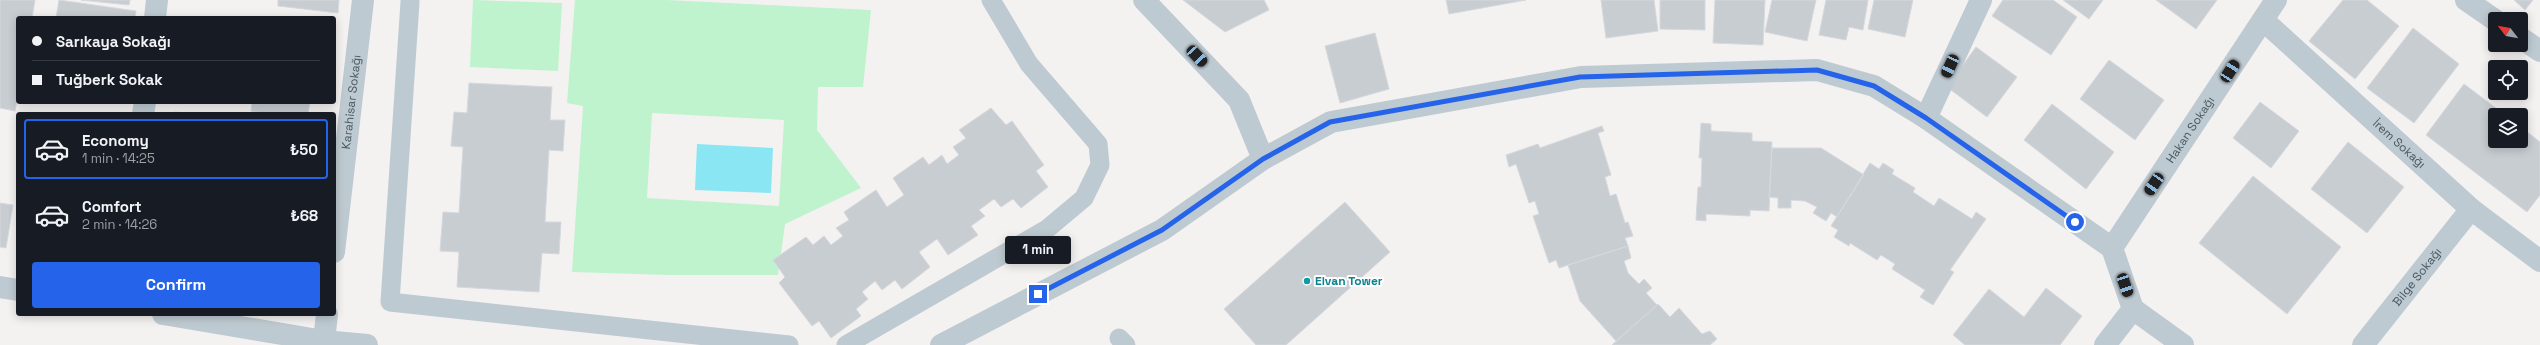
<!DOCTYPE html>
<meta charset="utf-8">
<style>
body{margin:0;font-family:"Space Grotesk",sans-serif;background:#242831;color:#f1f3f6;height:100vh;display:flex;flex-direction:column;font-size:15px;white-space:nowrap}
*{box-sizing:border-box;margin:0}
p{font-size:13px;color:#9ea1a6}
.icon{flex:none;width:22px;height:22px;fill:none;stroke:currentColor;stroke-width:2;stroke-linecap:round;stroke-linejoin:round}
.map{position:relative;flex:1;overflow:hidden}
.drawer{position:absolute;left:16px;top:112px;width:320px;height:204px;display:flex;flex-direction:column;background:#171b24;border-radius:4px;box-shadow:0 2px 10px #0003}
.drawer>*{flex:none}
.guide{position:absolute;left:16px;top:16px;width:320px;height:88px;border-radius:4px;box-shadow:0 2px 10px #0003;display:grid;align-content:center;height:88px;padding:0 16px;background:#171b24}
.needle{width:26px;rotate:301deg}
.tools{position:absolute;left:2488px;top:12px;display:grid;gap:8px}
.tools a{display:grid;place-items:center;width:40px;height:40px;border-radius:4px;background:#171b24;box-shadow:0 2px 10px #0003;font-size:20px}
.end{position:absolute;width:18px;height:18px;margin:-9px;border:5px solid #2563eb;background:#fff;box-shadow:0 0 0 2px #fff}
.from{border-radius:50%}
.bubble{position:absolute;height:28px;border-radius:4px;background:#171b24;box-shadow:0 2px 10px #0003;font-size:13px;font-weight:700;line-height:28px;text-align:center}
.car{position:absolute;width:12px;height:24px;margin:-12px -6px;border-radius:5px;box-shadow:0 0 3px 1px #0007;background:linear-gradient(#222 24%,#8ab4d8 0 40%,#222 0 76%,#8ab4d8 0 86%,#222 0)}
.guide b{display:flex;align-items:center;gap:14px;height:38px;font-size:15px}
.guide b+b{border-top:1px solid #363941}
.guide i{width:10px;height:10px;background:#f1f3f6}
ul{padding:7px 0 0;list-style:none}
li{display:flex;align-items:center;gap:12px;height:60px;margin:0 8px 6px;padding:0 8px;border:2px solid transparent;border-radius:4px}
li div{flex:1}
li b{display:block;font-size:15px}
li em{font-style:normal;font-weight:700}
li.current{border-color:#2563eb}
li>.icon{width:36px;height:36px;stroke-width:1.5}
.action{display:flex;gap:8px;margin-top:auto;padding:8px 16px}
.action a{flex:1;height:46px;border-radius:4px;background:#2563eb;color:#fff;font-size:16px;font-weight:700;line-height:46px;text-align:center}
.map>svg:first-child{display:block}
</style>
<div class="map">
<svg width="2540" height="345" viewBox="0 0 2540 345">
<rect width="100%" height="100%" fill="#f4f1f1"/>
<path fill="#bef3ce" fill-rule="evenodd" d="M473 0 562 3 558 71 470 67Z
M575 0H666L871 10 863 87H818L817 130 861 188 785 224 778 275H669L572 272 583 106 567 103ZM652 113 784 120 779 206 647 198Z"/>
<path fill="#89e6f2" d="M697 144 773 148 771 193 695 190Z"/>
<path fill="#c8cdd1" stroke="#d5d8dd" d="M0 0H35L32 18H18V95L15 111 0 108Z
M59 0 136 11 135 18H56Z
M81 0H130L129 5Z
M278 0H339L338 13 278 6Z
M1183 0H1264L1269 10 1225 32Z
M1446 0H1526L1449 14Z
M1601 0H1654L1658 31 1606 38Z
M1660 0H1705V30L1660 29Z
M1715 0H1765L1763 45 1713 43Z
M1772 0H1816L1807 41 1765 32Z
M1826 0H1868L1863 30 1849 27 1846 40 1819 35Z
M1874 0H1913L1905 37 1868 29Z
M2003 0H2053L2077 17 2051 55 1992 16Z
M2063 0H2103L2089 19Z
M2156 0H2217L2196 29Z
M2343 0H2367L2399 26 2355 79 2309 41Z
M2514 0H2533L2525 10Z
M2413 28 2459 64 2414 123 2367 88Z
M1375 33 1389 89 1340 103 1325 46Z
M1976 47 2017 77 1987 117 1947 87Z
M2109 60 2164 100 2135 140 2080 99Z
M469 83 552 87 550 120H565L563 151 549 150 545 222H561L559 254 542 253 539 292 457 287 459 252 440 251 443 212 459 213 463 147 451 146 454 112 467 113Z
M2464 84 2505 115H2495V141H2521V127L2540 142V195L2527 212 2426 135Z
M252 102H310L308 114H270L251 111Z
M2260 102 2299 131 2271 168 2233 138Z
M2052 104 2114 152 2086 189 2024 140Z
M991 108 1006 125 1012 121 1044 165 1036 171 1048 187 1021 208 1013 199 1001 207 994 199 979 210 985 216 971 226 978 235 948 255 937 239 919 252 930 267 902 289 895 280 882 290 875 281 862 292 868 299 856 309 861 316 831 338 819 321 812 326 779 283 785 277 773 260 806 237 813 245 824 236 831 245 843 236 836 228 849 220 844 212 876 190 887 207 904 195 893 178 923 157 929 165 942 155 947 164 959 155 953 147 966 138 959 130Z
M175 112 191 114H175Z
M1701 123 1711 124V131L1752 133V141L1772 142 1769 211 1750 210V216L1706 214V221L1696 220 1698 187H1701L1702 158H1699Z
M1602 126 1604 131 1598 133 1611 175 1605 177 1610 196 1616 194 1625 223 1628 222 1633 236 1625 238 1628 246 1559 268 1556 260 1549 263 1533 216 1539 214 1535 201 1529 203 1516 164 1509 167 1506 155 1538 144 1540 148Z
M2348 142 2404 187 2367 233 2311 189Z
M1772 148H1821L1864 175 1837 217 1831 213 1826 221 1813 213 1817 207 1805 201 1791 200V208H1778V198L1769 197Z
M1870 163 1879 169 1883 163 1894 170 1892 174 1915 188 1913 192 1934 206 1939 198 1972 219 1976 212 1986 219 1950 270 1954 272 1933 305 1920 297 1925 290 1892 269 1895 264 1881 255 1877 260 1850 243 1849 246 1834 237 1838 230 1831 226Z
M2253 176 2341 247 2287 314 2199 243Z
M1345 202 1390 252 1286 345H1256L1224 309Z
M0 203 13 205 6 248 0 247Z
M1628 246 1631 258 1624 261 1628 273 1639 284 1644 279 1652 288 1646 293 1657 305 1616 341 1580 301 1568 265Z
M2046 288 2082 316 2060 345H1965L1953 335 1989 289 2024 317Z
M1658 304 1670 317 1679 308 1702 334 1710 331 1717 339 1710 345H1612Z"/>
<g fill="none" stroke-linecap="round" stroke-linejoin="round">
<path stroke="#becad1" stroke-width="19" d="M410 2 390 302 789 345
M1119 338 1126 345
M846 345 1047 229 1084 198 1100 165 1098 144 1029 64 991 0"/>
<g stroke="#becad1" stroke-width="22">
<path d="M1144 0 1239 100 1263 159"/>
<path d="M2466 0 2495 20"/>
<path d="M155 18 157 0"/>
<path id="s1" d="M2263 20 2471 209 2540 261"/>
<path d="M2521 38 2540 51"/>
<path d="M143 114 145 102"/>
<path d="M1926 118 1981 0"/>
<path id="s2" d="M334 252 363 0"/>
<path d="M0 287 18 290"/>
<path d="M2133 309 2183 345"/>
<path d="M163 314 324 341 367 345"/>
<path d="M324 341 327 314"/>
<path d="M941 345 1162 230 1263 159 1331 122 1581 77 1817 70 1874 86 1926 118 2112 248"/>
<path id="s3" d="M2105 345 2133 309 2112 248 2276 0"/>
<path id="s4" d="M2363 345 2471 209"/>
</g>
</g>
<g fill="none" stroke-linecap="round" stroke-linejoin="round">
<path stroke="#2563eb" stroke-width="5" d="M1038 294 1162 230 1263 159 1330 122 1580 77 1817 70 1874 86 1926 118 2075 222"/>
</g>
<circle fill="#0f9aa8" stroke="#fff" stroke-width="1.5" cx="1307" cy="281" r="4"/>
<g text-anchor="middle" stroke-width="4" stroke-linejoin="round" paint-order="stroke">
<g font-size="12" fill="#485760" stroke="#fff">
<text dy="4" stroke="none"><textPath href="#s2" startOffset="151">Karahisar Sokağı</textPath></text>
<text dy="4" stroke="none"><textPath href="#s3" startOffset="252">Hakan Sokağı</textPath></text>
<text dy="4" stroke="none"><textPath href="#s1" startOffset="184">İrem Sokağı</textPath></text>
<text dy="4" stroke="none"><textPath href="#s4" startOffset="87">Bilge Sokağı</textPath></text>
</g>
<g font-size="12" font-weight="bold" fill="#0d838f" stroke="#fff" text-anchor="start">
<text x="1315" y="285">Elvan Tower</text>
</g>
</g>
</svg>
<div class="tools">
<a><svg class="needle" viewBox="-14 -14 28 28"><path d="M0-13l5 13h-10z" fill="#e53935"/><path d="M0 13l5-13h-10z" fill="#9ea1a6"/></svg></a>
<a><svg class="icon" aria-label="locate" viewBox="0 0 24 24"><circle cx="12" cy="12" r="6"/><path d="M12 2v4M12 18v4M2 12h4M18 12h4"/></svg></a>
<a><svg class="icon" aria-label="layers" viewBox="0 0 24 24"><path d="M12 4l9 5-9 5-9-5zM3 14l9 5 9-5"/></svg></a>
</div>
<i class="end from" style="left:2075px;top:222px"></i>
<i class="end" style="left:1038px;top:294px"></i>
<div class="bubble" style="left:1005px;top:236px;width:66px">1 min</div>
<i class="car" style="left:1197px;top:56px;rotate:137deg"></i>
<i class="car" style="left:1950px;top:66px;rotate:205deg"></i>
<i class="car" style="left:2230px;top:71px;rotate:33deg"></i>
<i class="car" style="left:2154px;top:184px;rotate:214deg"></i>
<i class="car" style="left:2125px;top:285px;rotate:161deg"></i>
<div class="guide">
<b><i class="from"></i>Sarıkaya Sokağı</b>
<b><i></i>Tuğberk Sokak</b>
</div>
<section class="drawer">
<ul>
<li class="current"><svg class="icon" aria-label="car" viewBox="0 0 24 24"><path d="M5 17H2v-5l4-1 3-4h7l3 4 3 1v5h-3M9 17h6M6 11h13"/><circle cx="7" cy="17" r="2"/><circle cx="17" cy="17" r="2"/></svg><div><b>Economy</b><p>1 min · 14:25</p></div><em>₺50</em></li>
<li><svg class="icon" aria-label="car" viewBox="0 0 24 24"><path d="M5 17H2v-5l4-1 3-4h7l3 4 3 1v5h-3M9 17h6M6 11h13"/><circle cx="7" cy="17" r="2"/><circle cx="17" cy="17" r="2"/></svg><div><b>Comfort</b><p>2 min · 14:26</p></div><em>₺68</em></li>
</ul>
<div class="action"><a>Confirm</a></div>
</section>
</div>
